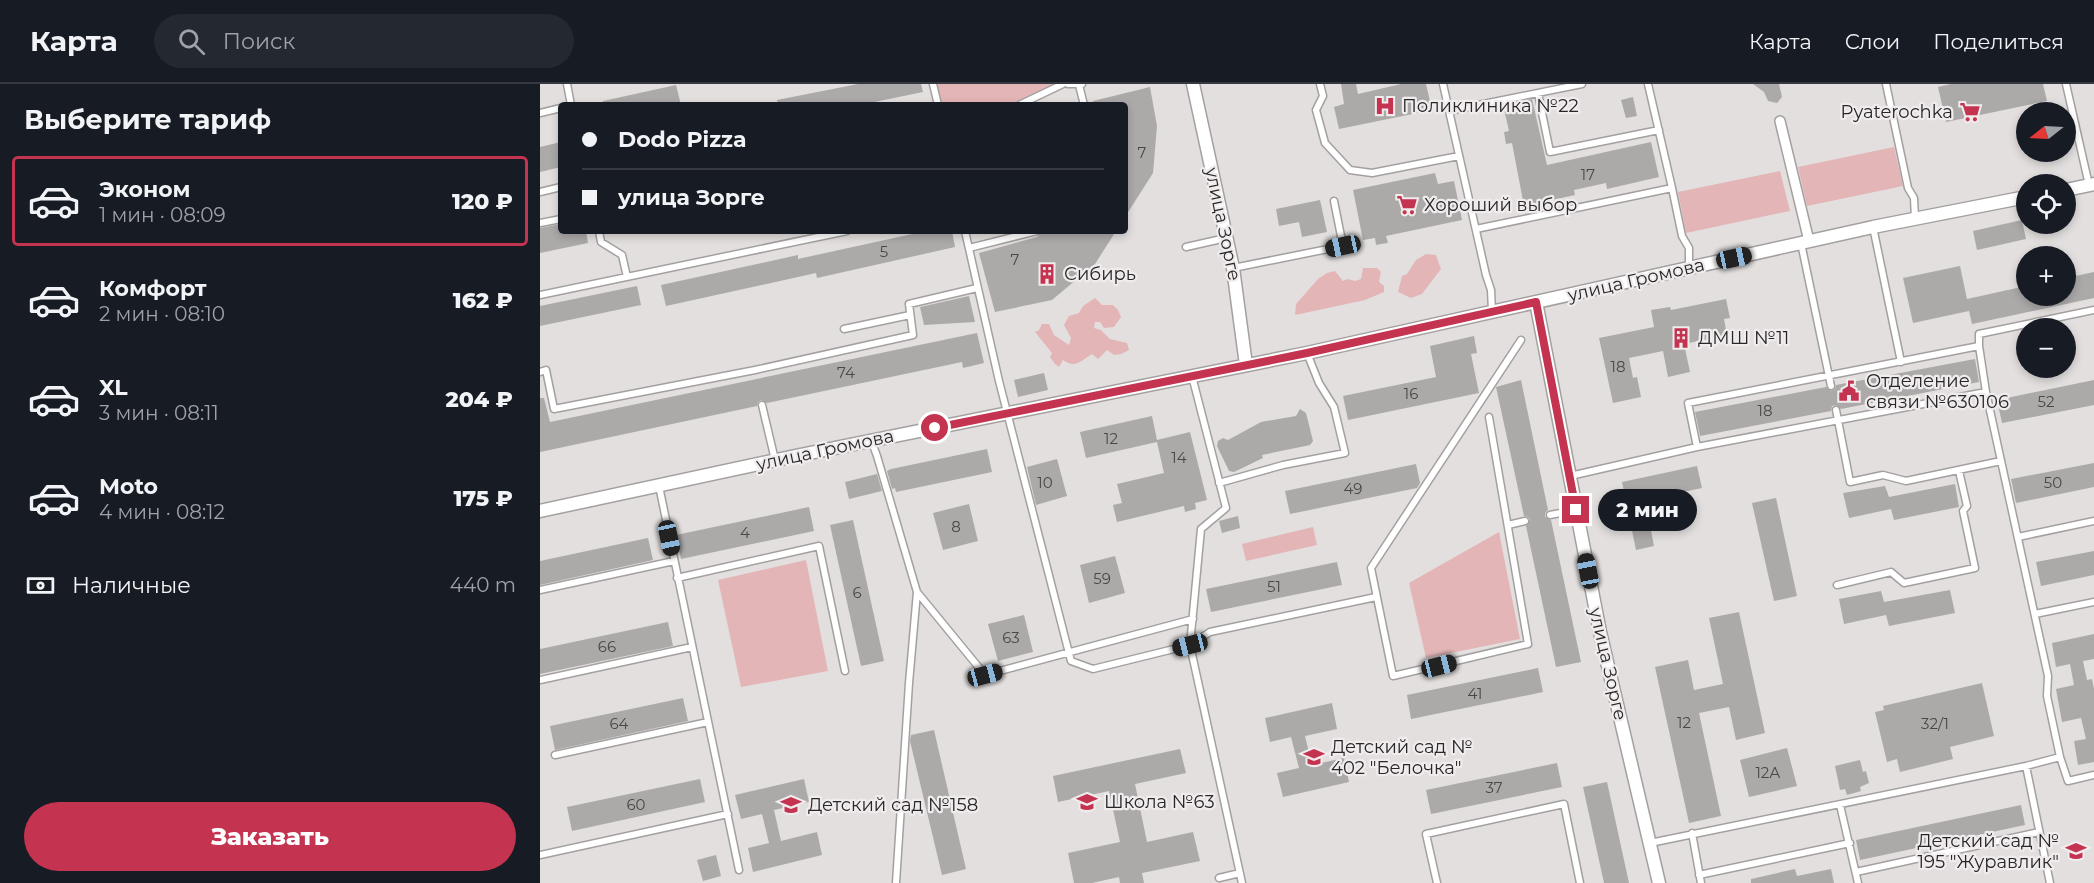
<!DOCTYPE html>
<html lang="ru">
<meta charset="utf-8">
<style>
body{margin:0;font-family:Montserrat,sans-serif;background:#242831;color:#f1f3f6;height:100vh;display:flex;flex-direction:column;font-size:22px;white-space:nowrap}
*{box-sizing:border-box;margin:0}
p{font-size:20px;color:#9ea1a6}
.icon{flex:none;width:33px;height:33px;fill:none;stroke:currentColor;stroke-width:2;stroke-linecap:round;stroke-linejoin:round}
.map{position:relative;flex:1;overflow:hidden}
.panel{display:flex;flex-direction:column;background:#171b24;width:540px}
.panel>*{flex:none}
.top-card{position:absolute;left:18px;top:18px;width:570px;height:132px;border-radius:6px;box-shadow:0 3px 9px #0003;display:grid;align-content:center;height:132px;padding:0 24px;background:#171b24}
.needle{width:39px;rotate:252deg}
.tools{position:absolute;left:1476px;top:18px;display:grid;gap:12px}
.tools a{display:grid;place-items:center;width:60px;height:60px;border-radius:50%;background:#171b24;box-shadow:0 3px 9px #0003;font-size:30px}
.end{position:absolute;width:27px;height:27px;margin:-14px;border:8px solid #c43450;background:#fff;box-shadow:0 0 0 3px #fff}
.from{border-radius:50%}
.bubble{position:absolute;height:42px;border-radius:21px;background:#171b24;box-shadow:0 3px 9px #0003;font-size:20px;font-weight:800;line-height:42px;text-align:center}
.car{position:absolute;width:18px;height:36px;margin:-18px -9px;border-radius:8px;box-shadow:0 0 4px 2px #0007;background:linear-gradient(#222 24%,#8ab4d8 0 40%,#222 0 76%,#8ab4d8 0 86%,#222 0)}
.top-card b{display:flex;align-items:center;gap:21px;height:57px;font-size:22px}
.top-card b+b{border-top:2px solid #363941}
.top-card i{width:15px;height:15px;background:#f1f3f6}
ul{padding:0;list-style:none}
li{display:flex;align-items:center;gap:18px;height:90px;margin:0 12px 9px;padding:0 12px;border:3px solid transparent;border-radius:6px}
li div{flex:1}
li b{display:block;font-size:22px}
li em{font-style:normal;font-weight:800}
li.on{border-color:#c43450}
li>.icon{width:54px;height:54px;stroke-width:1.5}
h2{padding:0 24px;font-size:27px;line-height:72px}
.pay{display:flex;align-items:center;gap:15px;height:66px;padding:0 24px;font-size:22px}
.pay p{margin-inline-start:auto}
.action{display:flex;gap:12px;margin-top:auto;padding:12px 24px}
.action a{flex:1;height:69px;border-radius:36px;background:#c43450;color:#fff;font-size:24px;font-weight:800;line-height:69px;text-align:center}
header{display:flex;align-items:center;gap:36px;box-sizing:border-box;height:84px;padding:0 30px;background:#171b24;border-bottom:2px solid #363941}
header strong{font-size:28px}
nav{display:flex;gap:33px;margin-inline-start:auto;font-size:21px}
.search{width:420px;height:54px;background:#242831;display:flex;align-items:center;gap:15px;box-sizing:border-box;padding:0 21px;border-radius:33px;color:#9ea1a6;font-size:22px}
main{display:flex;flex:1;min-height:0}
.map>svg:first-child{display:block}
</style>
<header>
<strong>Карта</strong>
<div class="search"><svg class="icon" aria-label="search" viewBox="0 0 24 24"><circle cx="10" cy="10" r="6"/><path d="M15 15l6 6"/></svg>Поиск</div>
<nav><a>Карта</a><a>Слои</a><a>Поделиться</a></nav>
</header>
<main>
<section class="panel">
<h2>Выберите тариф</h2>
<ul>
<li class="on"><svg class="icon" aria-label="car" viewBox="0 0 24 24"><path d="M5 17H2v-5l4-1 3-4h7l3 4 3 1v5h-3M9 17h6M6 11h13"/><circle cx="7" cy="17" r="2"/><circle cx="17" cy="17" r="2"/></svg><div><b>Эконом</b><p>1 мин · 08:09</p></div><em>120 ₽</em></li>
<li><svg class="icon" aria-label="car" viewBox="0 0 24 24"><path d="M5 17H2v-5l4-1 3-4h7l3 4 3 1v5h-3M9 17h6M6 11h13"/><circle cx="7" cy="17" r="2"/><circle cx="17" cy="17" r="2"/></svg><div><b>Комфорт</b><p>2 мин · 08:10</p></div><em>162 ₽</em></li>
<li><svg class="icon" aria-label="car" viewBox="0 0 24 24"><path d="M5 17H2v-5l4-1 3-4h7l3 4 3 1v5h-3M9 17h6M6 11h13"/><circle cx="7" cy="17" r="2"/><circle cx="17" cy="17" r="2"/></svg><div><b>XL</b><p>3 мин · 08:11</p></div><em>204 ₽</em></li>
<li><svg class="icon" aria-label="car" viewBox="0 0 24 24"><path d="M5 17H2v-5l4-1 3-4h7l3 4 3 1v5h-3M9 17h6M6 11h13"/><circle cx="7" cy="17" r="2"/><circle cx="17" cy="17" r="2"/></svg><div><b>Moto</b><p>4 мин · 08:12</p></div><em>175 ₽</em></li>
</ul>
<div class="pay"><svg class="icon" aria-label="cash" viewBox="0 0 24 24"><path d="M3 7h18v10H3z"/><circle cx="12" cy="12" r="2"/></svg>Наличные<p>440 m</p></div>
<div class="action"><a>Заказать</a></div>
</section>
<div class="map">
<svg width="1554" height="799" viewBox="0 0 1554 799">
<rect width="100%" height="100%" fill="#e3dfdf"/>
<path fill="#e4b5b7" d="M397 0H513L469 21H402Z
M1354 63 1363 102 1267 122 1258 83Z
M1240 87 1250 127 1146 149 1138 108Z
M886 170 896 171 901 185 882 210 871 214 858 208 862 192 867 190 876 176Z
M823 184H837L841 188 839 198 844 202V208L825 216 755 231 756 220 778 195 787 189 795 187 803 197 808 195 815 197 821 195Z
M555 214 562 221H573L578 226 581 233 574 243 564 244 560 238H555L554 244 561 246 570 255 587 259 589 266 581 270 574 271 567 266 558 275 552 270C541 277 535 285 523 276L519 283 515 280 510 273 512 269 495 248 499 246 502 240H509L514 251 529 261 531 254 524 241 529 232 539 229 543 222Z
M773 443 777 461 706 477 702 460Z
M959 448 980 555 886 574 869 499Z
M266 476 288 587 201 603 178 496Z"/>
<path fill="#aca9a9" d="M318 0H381L383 8 320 21H238L237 16Z
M801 0H816L818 10 861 0H886L892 26 799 45 794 23 804 20Z
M1213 0H1239L1242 13 1237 19 1228 17 1224 8Z
M1411 0H1503L1507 17 1406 38 1398 3Z
M136 1 141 21H64L63 17Z
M610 3 617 42 613 89 585 133V21H553V17Z
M1093 13 1097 32 1086 34 1081 16Z
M992 15 1007 81 1111 58 1119 93 1067 105 1066 99 1034 106 1035 111 984 122 972 59 966 60 964 48 969 47 963 21Z
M21 58V83L0 88V63Z
M895 89 898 100 914 97 922 136 846 152 848 159 841 160 836 161 835 154 823 156 813 106Z
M780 116 787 148 762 153 759 138 739 142 736 125Z
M1482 136 1486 155 1437 166 1433 147Z
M21 140V147H46L48 159 0 169V144Z
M386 147H412L415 163 277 194 276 189 126 222 121 201 258 171V175Z
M502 147H576L555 180 512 216 455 228 439 169 497 153Z
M1420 182 1427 215 1486 202V212H1526V194L1554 188V214L1432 240 1429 227 1373 239 1363 194Z
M97 202 101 221 0 242V222Z
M429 212 435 238 384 241 380 223Z
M1186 215 1190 234 1184 235 1187 251 1144 260 1150 288 1128 293 1123 267 1089 274 1093 294 1097 293 1101 313 1073 319 1059 254 1114 243 1111 226 1130 223 1131 226Z
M437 249 444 279 423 284 422 278 227 319 221 316 218 318 217 322 0 368V314H4L10 338Z
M934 252 937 269 931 270 939 309 808 336 803 312 896 293 890 262Z
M1435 275 1439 298 1301 325 1296 321 1292 322 1291 327 1160 352 1155 328 1286 303 1291 307 1295 305 1296 301Z
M504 289 508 306 478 313 474 296Z
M981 296 1008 426 1005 429V433L1011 436 1041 578 1016 583 986 442 990 436 988 433 984 432 956 303Z
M1554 296V321L1462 339 1457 316Z
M760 325 766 329 773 357 770 361 722 371 723 374 694 388 689 387 677 362 678 357 683 354 688 356 721 338 756 332Z
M612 332 617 356 650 348 667 416 655 419 656 425 645 428 644 422 577 438 573 421 582 419 577 400 624 389 617 358 546 374 540 348Z
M447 365 452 388 356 408 355 404 352 405 347 387 351 385Z
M517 375 527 412 496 421 487 383Z
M1554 379V403L1476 419 1471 395Z
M876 380 880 399 877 404 750 430 745 407Z
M1157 382 1162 404 1105 416 1114 462 1096 466 1082 398Z
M337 390 342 407 309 415 305 398Z
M1415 400 1419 423 1354 436 1351 425 1309 434 1303 409 1345 402 1349 413Z
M1236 414 1257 512 1234 517 1212 419Z
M429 420 438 457 403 466 393 429Z
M269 423 274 447 141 475 136 451Z
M698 432 700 444 682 449 679 437Z
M313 436 344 577 321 582 290 441Z
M108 454 113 476 0 501V477Z
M1554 467V491L1501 502 1496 478Z
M575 472 585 509 549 519 540 481Z
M797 478 802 501 671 528 666 505Z
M1410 506 1415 529 1349 542 1346 531 1304 540 1299 515 1341 507 1344 518Z
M1199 528 1225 649 1196 656 1189 623 1159 629 1181 732 1149 739 1115 583 1148 576 1154 606 1183 600 1169 534Z
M484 531 493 568 458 577 448 540Z
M128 538 133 562 0 590V565Z
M1554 550V575L1543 577 1547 596 1552 595 1554 605V678L1538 681 1534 657 1546 655 1541 634 1522 638 1516 605 1534 601 1530 580 1516 583 1512 559Z
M998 584 1003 608 871 635 867 611Z
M1442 599 1454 652 1410 663 1413 675 1360 688 1357 675 1347 678 1335 628 1344 626 1343 622Z
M143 614 148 637 15 666 10 642Z
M792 619 797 645 765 652 772 681 804 674 809 698 743 713 737 689 759 684 751 653 730 658 725 634Z
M394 646 426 785 402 791 370 657 371 651Z
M1247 664 1257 702 1209 713 1200 676Z
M640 665 646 689 595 700 607 758 653 748 660 777 602 789 604 799H580L579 793 552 799H534L528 769 580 758 569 707 518 718 513 692Z
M1320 676 1323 688 1326 687 1329 699 1320 703 1321 707 1307 711 1305 705 1300 706 1295 682Z
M1017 679 1022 703 891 730 886 706Z
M160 695 165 718 32 747 27 723Z
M264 695 269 718 234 726 241 757 277 748 282 771 213 788 208 764 229 759 222 730 201 735 195 711Z
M1067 698 1089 799H1064L1043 703Z
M1481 721 1485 741 1320 776 1316 756Z
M176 771 181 792 163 797 157 776Z
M1255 785 1257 792 1291 785 1294 799H1211V795Z"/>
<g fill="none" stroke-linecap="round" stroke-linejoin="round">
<g stroke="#a4a0a0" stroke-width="9">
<path id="service" d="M27 0 31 21
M393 0 398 21
M528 0H542
M780 0 783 12 776 26 785 59 810 86 832 89 919 72
M903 0 946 191 951 206 952 227
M1108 0 1132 104
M1346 0 1368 104 1374 114 1375 135
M1526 0 1549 101
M539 1 544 21
M998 9 1010 68 1119 46
M479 21 523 0
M909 27 1042 0
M0 29 21 24
M0 108 21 103
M0 139 21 135
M1333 143 1361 278
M936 145 1132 104 1142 152 1149 164V184
M59 147 61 158 82 171 87 193
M425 147 459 297 531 577 553 585 650 561 670 548 836 513
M1261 159 1291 302
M646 163 686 154
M429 164 497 147
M693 184 803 162 794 117
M0 211 307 147
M304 245 370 231
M0 288 6 286 14 325 215 286 373 251 369 220 437 204
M652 292 686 424 661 445 650 561 702 799
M222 321 235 376
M1296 326 1310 398 1343 391 1366 397 1461 377
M949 333 988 560 853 592 831 484 981 256
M331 356 337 372 377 508 369 599 356 799
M1157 363 1446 308
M1030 392 1157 363 1148 319 1439 262
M679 399 743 381 805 369 794 323 779 299 767 269
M119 402 199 786
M1010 431 1036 426
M968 441 985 437
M1478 453 1554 437
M137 494 279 462 305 587
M1297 501 1351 488 1364 499 1435 484 1423 427 1427 422 1419 387
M0 506 134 477
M377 508 445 591 653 535
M1495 530 1554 518
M0 596 152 563
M15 671 168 638
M1520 673 1507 612 1508 592 1446 308 1439 262V250L1554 226
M1486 682 1510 799
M1300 721 1318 799
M1152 749 1161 799
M1110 759 1486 682 1520 673 1528 697 1554 691
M0 771 188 730
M1316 788 1499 748
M1159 791 1310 759
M679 794 700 789
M897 799 886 750 1024 720 1040 799"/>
</g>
<g stroke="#a4a0a0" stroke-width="12">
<path id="pedestrian" d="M1240 37 1269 157"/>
</g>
<g stroke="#a4a0a0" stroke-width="15">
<path id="minor" d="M653 0 693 184 706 281
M1526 106 1554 100
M996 218 1060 548 1119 799
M0 427 260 371 767 269 1333 143 1486 113"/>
</g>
<use href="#service" stroke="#fff" stroke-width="6"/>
<use href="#pedestrian" stroke="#fff" stroke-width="9"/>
<use href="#minor" stroke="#fff" stroke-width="12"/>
</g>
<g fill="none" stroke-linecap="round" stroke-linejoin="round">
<path stroke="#c43450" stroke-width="8" d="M395 344 767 269 996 218 1036 426"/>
</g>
<defs>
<g id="hospital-bare" transform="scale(1.62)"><path d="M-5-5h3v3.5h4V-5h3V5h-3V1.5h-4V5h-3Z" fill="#c43450" stroke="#f0eced" stroke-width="2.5" paint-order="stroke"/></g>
<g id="supermarket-bare" transform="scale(1.62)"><path d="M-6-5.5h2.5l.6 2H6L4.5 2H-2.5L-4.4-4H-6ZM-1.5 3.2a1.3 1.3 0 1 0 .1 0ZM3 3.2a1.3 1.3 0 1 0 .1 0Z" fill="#c43450" stroke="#f0eced" stroke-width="2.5" paint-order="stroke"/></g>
<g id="building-bare" transform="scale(1.62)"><path d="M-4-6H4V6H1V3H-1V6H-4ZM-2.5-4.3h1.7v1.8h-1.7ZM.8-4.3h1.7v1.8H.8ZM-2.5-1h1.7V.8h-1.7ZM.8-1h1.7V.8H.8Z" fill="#c43450" stroke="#f0eced" stroke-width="2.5" paint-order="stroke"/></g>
<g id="civic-bare" transform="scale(1.62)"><path d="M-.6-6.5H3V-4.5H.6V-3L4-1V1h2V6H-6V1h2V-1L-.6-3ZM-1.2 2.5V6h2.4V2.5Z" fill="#c43450" stroke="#f0eced" stroke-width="2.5" paint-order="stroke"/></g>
<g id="school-bare" transform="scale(1.62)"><path d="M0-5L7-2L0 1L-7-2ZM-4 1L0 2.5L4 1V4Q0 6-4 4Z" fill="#c43450" stroke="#f0eced" stroke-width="2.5" paint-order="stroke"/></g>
</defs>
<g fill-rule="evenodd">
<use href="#hospital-bare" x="845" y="22"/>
<use href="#supermarket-bare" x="1430" y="28"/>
<use href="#supermarket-bare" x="867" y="121"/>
<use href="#building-bare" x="507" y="190"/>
<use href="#building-bare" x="1141" y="254"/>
<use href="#civic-bare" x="1309" y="307"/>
<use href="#school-bare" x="774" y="673"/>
<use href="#school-bare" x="547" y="718"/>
<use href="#school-bare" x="251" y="721"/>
<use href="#school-bare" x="1536" y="767"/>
</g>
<g text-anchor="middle" stroke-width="4.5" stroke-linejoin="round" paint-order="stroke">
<g font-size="15" fill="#494747">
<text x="602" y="74">7</text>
<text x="1048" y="96">17</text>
<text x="344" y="173">5</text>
<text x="475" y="181">7</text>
<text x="1078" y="288">18</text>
<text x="306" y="294">74</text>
<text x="871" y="315">16</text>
<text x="1506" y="323">52</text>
<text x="1225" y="332">18</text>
<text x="571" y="360">12</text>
<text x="639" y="379">14</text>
<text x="505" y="404">10</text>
<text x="1513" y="404">50</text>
<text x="813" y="410">49</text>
<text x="416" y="448">8</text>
<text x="205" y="454">4</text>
<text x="562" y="500">59</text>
<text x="734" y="508">51</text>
<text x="317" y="514">6</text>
<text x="471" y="559">63</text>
<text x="67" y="568">66</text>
<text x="935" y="615">41</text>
<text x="1144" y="644">12</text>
<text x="79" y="645">64</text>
<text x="1395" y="645">32/1</text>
<text x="1228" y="694">12А</text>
<text x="954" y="709">37</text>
<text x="96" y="726">60</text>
</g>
<g font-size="18" fill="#282626" stroke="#f0eced" text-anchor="start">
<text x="862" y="28">Поликлиника №22</text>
<text x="1413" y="34" text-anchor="end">Pyaterochka</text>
<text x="884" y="127">Хороший выбор</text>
<text x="524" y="196">Сибирь</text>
<text x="1158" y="260">ДМШ №11</text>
<text x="1326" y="303">Отделение<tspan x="1326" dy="21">связи №630106</tspan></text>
<text x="791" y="669">Детский сад №<tspan x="791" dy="21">402 "Белочка"</tspan></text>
<text x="564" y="724">Школа №63</text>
<text x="268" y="727">Детский сад №158</text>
<text x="1519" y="763" text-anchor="end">Детский сад №<tspan x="1519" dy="21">195 "Журавлик"</tspan></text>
</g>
<g font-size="18" fill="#282626" stroke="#f0eced">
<text transform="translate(683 140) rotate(78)" y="6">улица Зорге</text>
<text transform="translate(1096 196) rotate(-13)" y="6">улица Громова</text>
<text transform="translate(285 366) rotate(-12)" y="6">улица Громова</text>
<text transform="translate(1068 580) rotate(77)" y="6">улица Зорге</text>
</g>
</g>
</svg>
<div class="tools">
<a><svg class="needle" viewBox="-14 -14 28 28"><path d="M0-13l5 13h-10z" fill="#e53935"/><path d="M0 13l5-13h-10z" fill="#9ea1a6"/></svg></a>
<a><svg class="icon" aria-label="locate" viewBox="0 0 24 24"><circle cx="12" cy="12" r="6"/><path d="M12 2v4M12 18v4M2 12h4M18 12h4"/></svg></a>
<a>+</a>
<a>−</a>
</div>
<i class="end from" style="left:395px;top:344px"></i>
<i class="end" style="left:1036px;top:426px"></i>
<div class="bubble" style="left:1058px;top:405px;width:99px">2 мин</div>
<i class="car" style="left:803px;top:162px;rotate:258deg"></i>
<i class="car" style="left:1194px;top:174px;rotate:78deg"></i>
<i class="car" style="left:129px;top:454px;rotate:168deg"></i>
<i class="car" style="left:1048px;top:487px;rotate:349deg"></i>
<i class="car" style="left:650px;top:561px;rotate:256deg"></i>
<i class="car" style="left:899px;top:582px;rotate:76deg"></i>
<i class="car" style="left:445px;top:591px;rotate:75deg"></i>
<div class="top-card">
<b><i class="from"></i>Dodo Pizza</b>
<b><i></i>улица Зорге</b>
</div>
</div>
</main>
